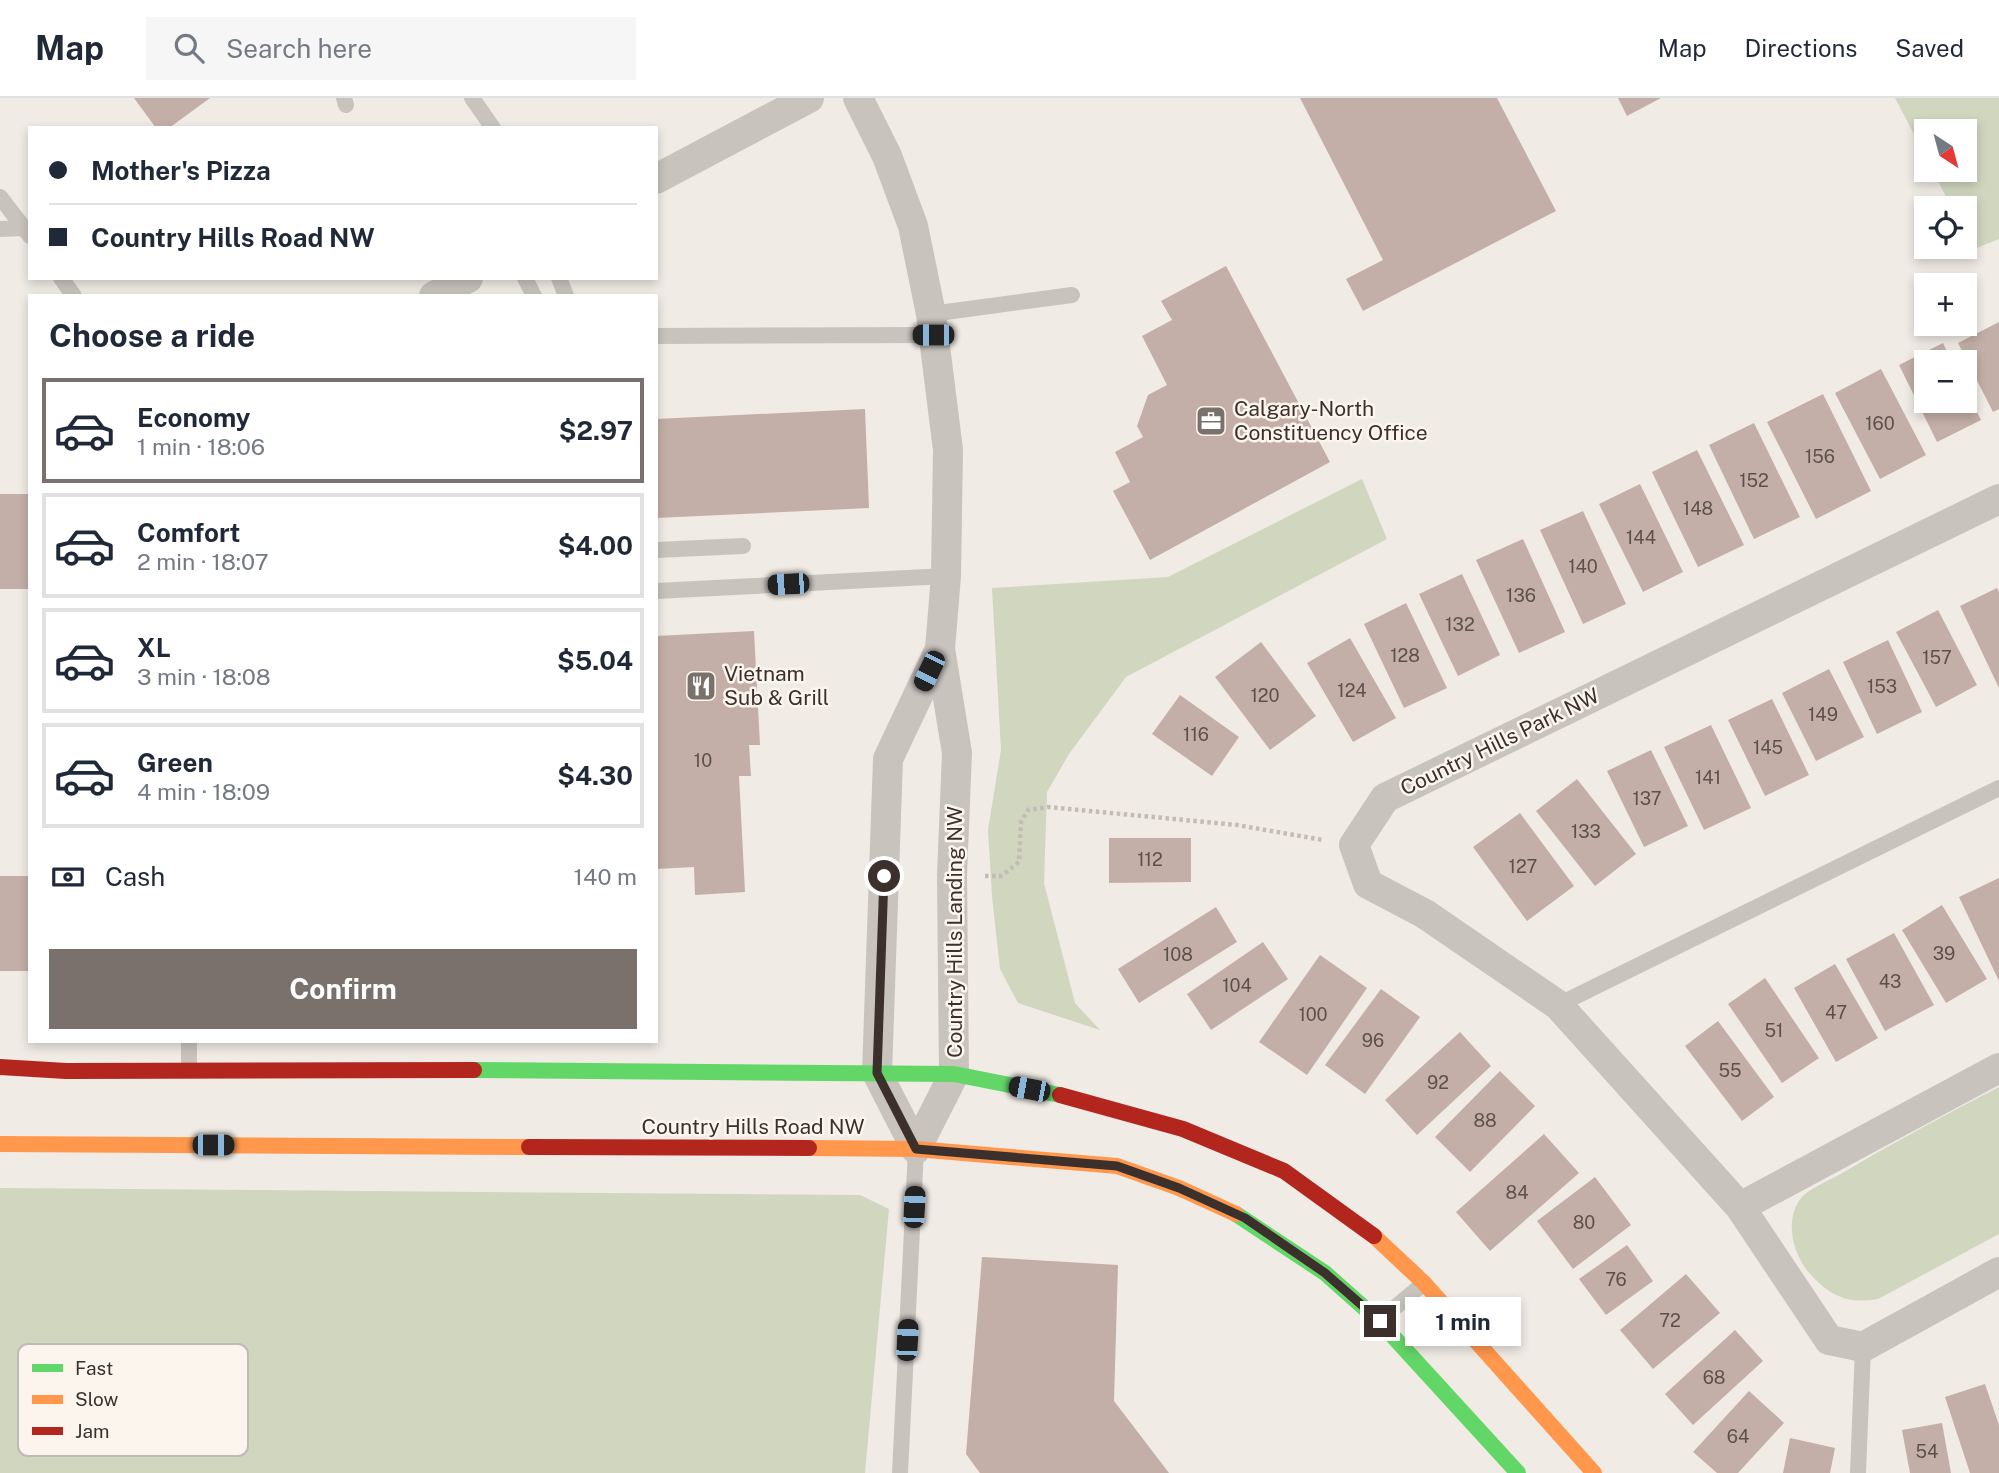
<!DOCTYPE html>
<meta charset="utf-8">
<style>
body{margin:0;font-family:"Public Sans",sans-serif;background:#f6f6f7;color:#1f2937;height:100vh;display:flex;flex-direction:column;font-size:26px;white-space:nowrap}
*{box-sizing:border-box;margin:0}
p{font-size:23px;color:#747a83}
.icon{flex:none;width:38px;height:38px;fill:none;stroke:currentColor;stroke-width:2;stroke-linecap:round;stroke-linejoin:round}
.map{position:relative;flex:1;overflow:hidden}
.side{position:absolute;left:28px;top:196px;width:630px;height:749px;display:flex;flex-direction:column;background:#fff;border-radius:0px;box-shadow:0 4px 10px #0003}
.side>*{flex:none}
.top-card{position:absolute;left:28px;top:28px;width:630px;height:154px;border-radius:0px;box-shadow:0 4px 10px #0003;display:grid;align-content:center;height:154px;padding:0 21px;background:#fff}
.needle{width:46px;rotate:144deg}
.tools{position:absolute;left:1914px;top:21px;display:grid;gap:14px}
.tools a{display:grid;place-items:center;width:63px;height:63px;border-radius:0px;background:#fff;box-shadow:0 4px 10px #0003;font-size:35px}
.end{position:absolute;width:32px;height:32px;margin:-16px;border:9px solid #3b302b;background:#fff;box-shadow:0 0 0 4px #fff}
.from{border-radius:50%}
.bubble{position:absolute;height:49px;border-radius:0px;background:#fff;box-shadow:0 4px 10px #0003;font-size:23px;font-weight:700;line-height:49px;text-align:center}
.car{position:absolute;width:21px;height:42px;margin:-21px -10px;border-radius:9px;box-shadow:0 0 5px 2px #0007;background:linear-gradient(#222 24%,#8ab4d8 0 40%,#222 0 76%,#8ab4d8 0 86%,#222 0)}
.top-card b{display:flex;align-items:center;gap:24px;height:66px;font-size:26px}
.top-card b+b{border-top:2px solid #e0e1e3}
.top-card i{width:18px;height:18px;background:#1f2937}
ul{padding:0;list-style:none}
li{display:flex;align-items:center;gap:21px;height:105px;margin:0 14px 10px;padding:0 7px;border:4px solid #e0e1e3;border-radius:0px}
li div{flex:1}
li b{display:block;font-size:26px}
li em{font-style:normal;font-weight:700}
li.active{border-color:#7a716c}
li>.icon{width:63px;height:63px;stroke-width:1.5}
h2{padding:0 21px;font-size:32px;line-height:84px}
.pay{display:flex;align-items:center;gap:18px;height:77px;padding:0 21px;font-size:26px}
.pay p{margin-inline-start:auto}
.button{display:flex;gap:14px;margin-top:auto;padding:14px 21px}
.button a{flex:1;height:80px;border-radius:0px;background:#7a716c;color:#fff;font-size:28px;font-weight:700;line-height:80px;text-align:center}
header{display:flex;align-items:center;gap:42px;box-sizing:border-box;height:98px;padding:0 35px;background:#fff;border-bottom:2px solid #e0e1e3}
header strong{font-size:33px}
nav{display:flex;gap:38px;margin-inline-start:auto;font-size:24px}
.search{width:490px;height:63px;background:#f6f6f7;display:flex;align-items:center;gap:18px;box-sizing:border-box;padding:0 24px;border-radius:0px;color:#747a83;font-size:26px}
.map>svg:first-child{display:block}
</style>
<header>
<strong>Map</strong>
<div class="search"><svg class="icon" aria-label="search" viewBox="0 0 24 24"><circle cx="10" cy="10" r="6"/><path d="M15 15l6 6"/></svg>Search here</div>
<nav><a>Map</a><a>Directions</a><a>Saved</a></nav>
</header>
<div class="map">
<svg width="1999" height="1375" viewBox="0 0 1999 1375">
<rect width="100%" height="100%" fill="#f0ebe5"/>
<path fill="#d1d6bf" d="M1895 0H1999V141L1974 151 1965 135V110H1952L1932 72H1965V33H1927V61Z
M1362 381 1387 441 1126 579 1069 656 1047 694 1044 785 1075 905 1100 932 1018 905 1000 871 992 798 988 732 1001 652 992 490 1168 479Z
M1999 989V1136L1878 1201C1848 1206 1832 1199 1811 1177 1793 1158 1783 1121 1802 1099 1810 1090 1833 1081 1844 1074 1895 1044 1946 1016 1999 989Z
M0 1090 860 1097 889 1111 865 1375H0Z"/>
<path fill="#c3afa7" d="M134 0H210L169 30H156Z
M1300 0H1497L1556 113 1363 213 1346 181 1383 162Z
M1618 0H1661L1627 18Z
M1226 168 1330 364 1150 462 1113 393 1130 384 1115 354 1143 339 1137 328 1148 297 1167 287 1142 238 1172 222 1161 203Z
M1999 224V311L1993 314 1958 245Z
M1943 245 1952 264H1927V303H1965V290L1981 322 1937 344 1899 267Z
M1881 271 1926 357 1880 381 1835 295Z
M1823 296 1871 393 1816 421 1767 324Z
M865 311 869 410 656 420V321Z
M1754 325 1800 419 1754 441 1709 347Z
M1697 352 1744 447 1698 469 1652 374Z
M1640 386 1683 474 1643 494 1599 406Z
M0 396H30V491H0Z
M1583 413 1626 506 1583 526 1540 432Z
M1523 441 1565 534 1519 555 1476 462Z
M1462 476 1500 557 1458 578 1419 496Z
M1997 490 1999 494V590L1960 508Z
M1406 505 1447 590 1404 610 1364 526Z
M1938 512 1977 587 1936 609 1896 534Z
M754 533 760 647H749L751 678H739L745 794 695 797 694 769 656 771V538Z
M1350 540 1396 620 1353 644 1307 565Z
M1888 542 1922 614 1877 636 1843 564Z
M1261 544 1316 618 1270 652 1215 579Z
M1829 571 1864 639 1816 663 1782 595Z
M1180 597 1239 639 1212 678 1152 636Z
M1772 601 1809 677 1765 698 1728 622Z
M1711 627 1751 710 1704 732 1664 649Z
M1651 652 1688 728 1644 749 1607 673Z
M1577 681 1636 756 1595 788 1536 713Z
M1520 715 1574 788 1527 823 1473 749Z
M1109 740H1191V784L1109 785Z
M0 778H30V873H0Z
M1999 780V883L1959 799Z
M1942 807 1987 881 1946 905 1902 832Z
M1216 809 1237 844 1139 905 1118 871Z
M1894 835 1934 907 1885 933 1846 861Z
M1263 844 1288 881 1211 932 1187 896Z
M1320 857 1367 890 1307 977 1259 944Z
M1835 866 1878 940 1836 964 1794 890Z
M1765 880 1819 960 1782 985 1728 906Z
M1381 891 1420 919 1365 996 1325 967Z
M1718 923 1774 999 1742 1023 1685 948Z
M1460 934 1491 968 1417 1037 1385 1002Z
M1500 973 1535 1008 1470 1074 1435 1039Z
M1544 1036 1579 1075 1490 1153 1456 1114Z
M1595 1079 1631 1127 1573 1171 1537 1123Z
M1627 1147 1653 1183 1606 1217 1579 1181Z
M982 1159 1118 1167 1114 1303 1169 1375H980L966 1356Z
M1686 1176 1720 1215 1653 1271 1620 1232Z
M1735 1232 1763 1263 1693 1327 1665 1296Z
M1985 1286 1999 1327V1375H1970L1945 1299Z
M1749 1293 1784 1325 1738 1375H1717L1693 1354Z
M1942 1325 1951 1375H1910L1902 1332Z
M1790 1340 1835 1350 1830 1375H1783Z"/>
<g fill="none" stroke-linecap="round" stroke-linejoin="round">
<path stroke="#c2bbb6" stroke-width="4.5" stroke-dasharray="3.5 3.5" stroke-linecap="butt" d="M985 778H1001L1019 764 1021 724 1028 712 1048 709 1237 727 1323 742"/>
<path stroke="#c9c3be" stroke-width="16" d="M344 0 346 7
M472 0 493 30
M0 99 30 138
M0 131 24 130
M61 180 74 198
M525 180 534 198
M559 180 566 198
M931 216 1072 197
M656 238 933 237
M656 452 743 448
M656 493 946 478
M1558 907 1999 690
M189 943V972
M1379 1223 1424 1185
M900 1375 916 1051
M1858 1375 1863 1249"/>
<path stroke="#c9c3be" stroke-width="30" d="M858 0 887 58 913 128 931 216 948 352 946 478 940 551 957 655 952 777 954 976 916 1051
M656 81 809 0
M434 198 468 180
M1999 401 1385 700 1354 747 1368 786 1425 816 1558 907 1740 1109 1829 1242 1863 1249 1999 1174
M916 1051 877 975 888 661 940 551
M1740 1109 1999 970"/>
<path stroke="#63d668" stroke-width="16" d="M474 972 954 976 1060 997
M1236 1116 1325 1175 1379 1223 1518 1375"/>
<path stroke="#ff974d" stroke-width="16" d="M0 1046 529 1049
M809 1050 916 1051 1117 1068 1179 1090 1236 1116
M1374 1138 1424 1185 1594 1375"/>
<path stroke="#b3261e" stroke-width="16" d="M0 969 66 973 474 972
M1060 997 1183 1031 1284 1073 1374 1138
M529 1049 809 1050"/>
</g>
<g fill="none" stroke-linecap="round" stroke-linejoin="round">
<path stroke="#3b302b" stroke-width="9" d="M884 778 877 975 916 1051 1117 1068 1179 1090 1245 1120 1325 1175 1380 1223"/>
</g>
<defs>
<g id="office-square" transform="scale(1.575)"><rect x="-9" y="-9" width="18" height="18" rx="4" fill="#7a716c" stroke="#fbf5ee"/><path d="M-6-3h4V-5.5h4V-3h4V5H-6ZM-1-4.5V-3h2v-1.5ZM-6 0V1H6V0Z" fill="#fff"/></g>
<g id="restaurant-square" transform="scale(1.575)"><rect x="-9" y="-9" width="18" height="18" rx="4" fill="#7a716c" stroke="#fbf5ee"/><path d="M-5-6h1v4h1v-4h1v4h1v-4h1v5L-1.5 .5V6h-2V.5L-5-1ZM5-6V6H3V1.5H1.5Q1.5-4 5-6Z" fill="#fff"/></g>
</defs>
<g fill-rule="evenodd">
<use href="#office-square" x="1211" y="323"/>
<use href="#restaurant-square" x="701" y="588"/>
</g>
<g text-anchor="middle" stroke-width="5" stroke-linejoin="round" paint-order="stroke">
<g font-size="18" fill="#5d504a">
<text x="1880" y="332">160</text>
<text x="1820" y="365">156</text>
<text x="1754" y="389">152</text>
<text x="1698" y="417">148</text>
<text x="1641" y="446">144</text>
<text x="1583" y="475">140</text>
<text x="1521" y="504">136</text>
<text x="1460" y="533">132</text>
<text x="1405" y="564">128</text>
<text x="1937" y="566">157</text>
<text x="1882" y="595">153</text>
<text x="1352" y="599">124</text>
<text x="1265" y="604">120</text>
<text x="1823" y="623">149</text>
<text x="1196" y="643">116</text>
<text x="1768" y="656">145</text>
<text x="703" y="669">10</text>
<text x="1708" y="686">141</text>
<text x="1647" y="707">137</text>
<text x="1586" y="740">133</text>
<text x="1150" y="768">112</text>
<text x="1523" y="775">127</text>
<text x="1944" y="862">39</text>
<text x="1178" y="863">108</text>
<text x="1890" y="890">43</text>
<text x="1237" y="894">104</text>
<text x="1836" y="921">47</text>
<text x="1313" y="923">100</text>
<text x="1774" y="939">51</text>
<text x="1373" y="949">96</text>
<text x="1730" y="979">55</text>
<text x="1438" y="991">92</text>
<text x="1485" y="1029">88</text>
<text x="1517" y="1101">84</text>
<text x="1584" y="1131">80</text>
<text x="1616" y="1188">76</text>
<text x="1670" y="1229">72</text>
<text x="1714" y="1286">68</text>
<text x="1738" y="1345">64</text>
<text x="1927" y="1360">54</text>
</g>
<g font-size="21" fill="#3b302b" stroke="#fbf5ee" text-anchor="start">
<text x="1234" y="318">Calgary-North<tspan x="1234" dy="24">Constituency Office</tspan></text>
<text x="724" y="583">Vietnam<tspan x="724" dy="24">Sub &amp; Grill</tspan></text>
</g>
<g font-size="21" fill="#3b302b" stroke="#fbf5ee">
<text transform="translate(1500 644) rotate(-26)" y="7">Country Hills Park NW</text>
<text transform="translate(955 834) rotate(-90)" y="7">Country Hills Landing NW</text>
<text x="753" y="1036">Country Hills Road NW</text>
</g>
</g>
<rect x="18" y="1246" width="230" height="112" rx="10" fill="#fbf5ee" stroke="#c1bab4" stroke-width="2"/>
<rect x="32" y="1266" width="31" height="8" fill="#63d668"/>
<rect x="32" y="1297" width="31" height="9" fill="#ff974d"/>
<rect x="32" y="1329" width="31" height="8" fill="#b3261e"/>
<g font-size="19" fill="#3b302b">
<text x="75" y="1277">Fast</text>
<text x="75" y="1308">Slow</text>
<text x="75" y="1340">Jam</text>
</g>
</svg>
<div class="tools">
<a><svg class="needle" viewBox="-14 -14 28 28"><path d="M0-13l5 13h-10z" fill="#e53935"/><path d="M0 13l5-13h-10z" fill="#747a83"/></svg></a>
<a><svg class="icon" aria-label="locate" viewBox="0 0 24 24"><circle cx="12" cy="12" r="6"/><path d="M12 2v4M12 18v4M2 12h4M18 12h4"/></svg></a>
<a>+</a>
<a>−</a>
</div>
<i class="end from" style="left:884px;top:778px"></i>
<i class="end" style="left:1380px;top:1223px"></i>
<div class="bubble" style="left:1405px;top:1199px;width:116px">1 min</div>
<i class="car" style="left:933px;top:237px;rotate:270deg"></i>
<i class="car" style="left:788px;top:486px;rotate:267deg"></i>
<i class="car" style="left:929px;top:573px;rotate:206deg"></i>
<i class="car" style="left:1029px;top:991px;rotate:281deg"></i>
<i class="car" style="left:213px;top:1047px;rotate:90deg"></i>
<i class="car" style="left:914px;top:1109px;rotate:3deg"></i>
<i class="car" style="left:907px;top:1242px;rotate:3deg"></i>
<div class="top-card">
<b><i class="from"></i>Mother's Pizza</b>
<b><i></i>Country Hills Road NW</b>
</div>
<section class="side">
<h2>Choose a ride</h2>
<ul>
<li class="active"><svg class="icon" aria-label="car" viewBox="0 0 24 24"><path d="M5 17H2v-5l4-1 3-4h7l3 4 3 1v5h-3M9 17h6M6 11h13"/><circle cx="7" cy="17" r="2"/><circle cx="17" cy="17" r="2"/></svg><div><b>Economy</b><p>1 min · 18:06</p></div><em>$2.97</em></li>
<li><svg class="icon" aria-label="car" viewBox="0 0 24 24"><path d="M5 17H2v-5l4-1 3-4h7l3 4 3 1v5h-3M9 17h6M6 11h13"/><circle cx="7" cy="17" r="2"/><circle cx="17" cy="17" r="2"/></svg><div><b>Comfort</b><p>2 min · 18:07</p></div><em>$4.00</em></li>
<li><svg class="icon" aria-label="car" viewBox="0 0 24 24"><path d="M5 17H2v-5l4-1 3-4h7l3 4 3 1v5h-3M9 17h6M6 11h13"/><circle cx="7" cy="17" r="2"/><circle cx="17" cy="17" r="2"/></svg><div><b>XL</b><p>3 min · 18:08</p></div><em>$5.04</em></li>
<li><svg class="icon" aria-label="car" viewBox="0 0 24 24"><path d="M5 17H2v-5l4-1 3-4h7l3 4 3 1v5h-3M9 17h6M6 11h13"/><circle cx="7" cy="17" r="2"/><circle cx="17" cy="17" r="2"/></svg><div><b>Green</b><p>4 min · 18:09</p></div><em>$4.30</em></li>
</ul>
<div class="pay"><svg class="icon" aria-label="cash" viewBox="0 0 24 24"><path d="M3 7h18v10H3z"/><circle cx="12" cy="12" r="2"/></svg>Cash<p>140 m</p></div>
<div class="button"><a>Confirm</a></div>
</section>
</div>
